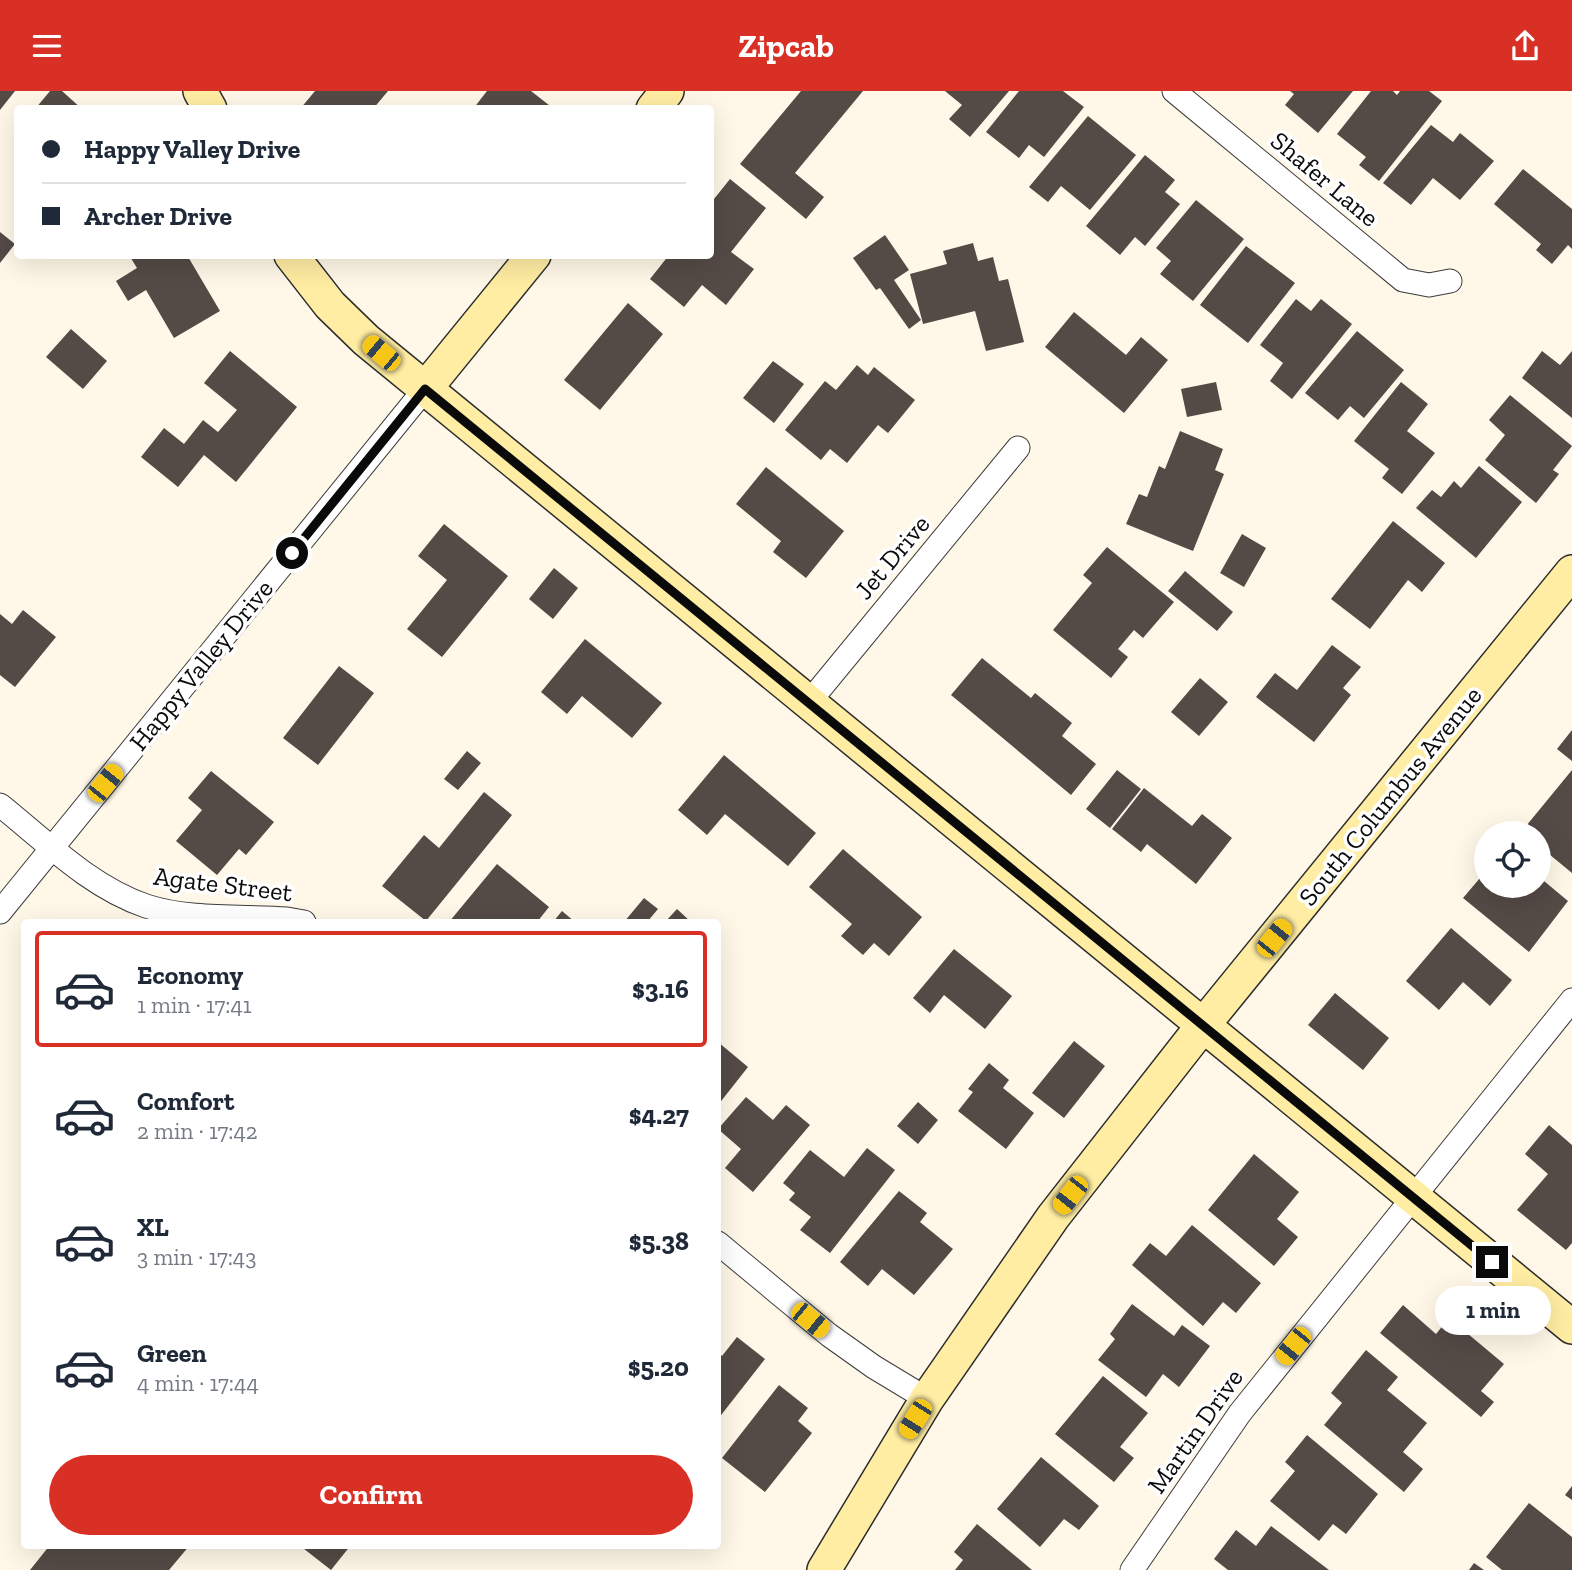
<!DOCTYPE html>
<meta charset="utf-8">
<style>
body{margin:0;font-family:"Zilla Slab",serif;background:#f6f6f7;color:#1f2937;height:100vh;display:flex;flex-direction:column;font-size:26px;white-space:nowrap}
*{box-sizing:border-box;margin:0}
p{font-size:23px;color:#747a83}
.icon{flex:none;width:38px;height:38px;fill:none;stroke:currentColor;stroke-width:2;stroke-linecap:round;stroke-linejoin:round}
.map{position:relative;flex:1;overflow:hidden}
.details{position:absolute;left:21px;top:828px;width:700px;height:630px;display:flex;flex-direction:column;background:#fff;border-radius:7px;box-shadow:0 7px 28px #0002}
.details>*{flex:none}
.guide{position:absolute;left:14px;top:14px;width:700px;height:154px;border-radius:7px;box-shadow:0 7px 28px #0002;display:grid;align-content:center;height:154px;padding:0 28px;background:#fff}
.controls{position:absolute;left:1474px;top:730px;display:grid;gap:14px}
.controls a{display:grid;place-items:center;width:77px;height:77px;border-radius:50%;background:#fff;box-shadow:0 7px 28px #0002;font-size:35px}
.end{position:absolute;width:32px;height:32px;margin:-16px;border:9px solid #0a0a0a;background:#fff;box-shadow:0 0 0 4px #fff}
.from{border-radius:50%}
.bubble{position:absolute;height:49px;border-radius:24px;background:#fff;box-shadow:0 7px 28px #0002;font-size:23px;font-weight:700;line-height:49px;text-align:center}
.car{position:absolute;width:21px;height:42px;margin:-21px -10px;border-radius:9px;box-shadow:0 0 5px 2px #0007;background:linear-gradient(#f5c518 24%,#345 0 40%,#f5c518 0 76%,#345 0 86%,#f5c518 0)}
.guide b{display:flex;align-items:center;gap:24px;height:66px;font-size:26px}
.guide b+b{border-top:2px solid #e0e1e3}
.guide i{width:18px;height:18px;background:#1f2937}
ul{padding:12px 0 0;list-style:none}
li{display:flex;align-items:center;gap:21px;height:116px;margin:0 14px 10px;padding:0 14px;border:4px solid transparent;border-radius:7px}
li div{flex:1}
li b{display:block;font-size:26px}
li em{font-style:normal;font-weight:700}
li.on{border-color:#d93025}
li>.icon{width:63px;height:63px;stroke-width:1.5}
.button{display:flex;gap:14px;margin-top:auto;padding:14px 28px}
.button a{flex:1;height:80px;border-radius:42px;background:#d93025;color:#fff;font-size:28px;font-weight:700;line-height:80px;text-align:center}
header{display:flex;justify-content:space-between;align-items:center;height:91px;padding:0 28px;background:#d93025;color:#fff;font-size:32px;font-weight:700}
.map>svg:first-child{display:block}
</style>
<header><svg class="icon" aria-label="menu" viewBox="0 0 24 24"><path d="M4 6h16M4 12h16M4 18h16"/></svg>Zipcab<svg class="icon" aria-label="share" viewBox="0 0 24 24"><path d="M12 15V3M7 8l5-5 5 5M5 13v7h14v-7"/></svg></header>
<div class="map">
<svg width="1572" height="1479" viewBox="0 0 1572 1479">
<rect width="100%" height="100%" fill="#fff8e8"/>
<path fill="#544a46" d="M0 0H15L0 19Z
M50 0H62L82 18H35Z
M315 0H388L373 18H300Z
M487 0H531L554 18H473Z
M801 0H863L795 82 824 106 806 128 740 73Z
M945 0H1009L970 46 949 28 962 14Z
M1019 0H1063L1084 16 1044 66 1029 54 1019 67 986 41Z
M1290 0H1353L1318 42 1285 14 1294 3Z
M1371 0H1393L1397 4 1400 0H1429L1442 10 1379 90 1359 74 1366 66 1337 43Z
M1088 25 1136 64 1090 119 1061 95 1048 111 1029 96Z
M1431 34 1453 51 1460 42 1494 70 1460 109 1433 87 1411 114 1383 92Z
M1145 64 1175 89 1165 101 1180 113 1145 155 1135 146 1120 164 1086 135Z
M1523 78 1572 118V158L1568 154 1552 173 1536 159 1541 153 1494 113Z
M730 88 766 117 731 161 754 178 726 214 702 194 684 216 650 188 669 164H710V113Z
M1196 109 1244 148 1193 210 1160 183 1171 170 1156 157Z
M0 141 15 153 0 172Z
M885 144 909 179 894 189 921 229 909 238 880 197 876 199 853 167Z
M973 152 978 170 993 166 999 190 1008 188 1024 251 986 260 975 220 923 233 910 183 947 173 943 160Z
M1246 155 1295 192 1248 252 1200 214Z
M129 164H187L220 220 174 247 146 199 128 210 116 190 137 177Z
M1296 208 1311 220 1321 208 1352 233 1292 308 1270 290 1283 272 1260 254Z
M628 212 663 243 600 319 564 289Z
M1074 221 1126 264 1141 246 1168 269 1124 322 1045 256Z
M71 238 107 270 83 298 46 266Z
M1357 240 1404 279 1364 327 1350 315 1338 329 1305 302Z
M230 260 297 316 236 391 204 364 178 396 141 366 164 337 184 353 203 329 218 341 237 319 204 292Z
M1542 260 1560 274 1572 260V327L1522 287Z
M773 270 804 293 774 332 743 307Z
M857 274 868 284 874 276 915 309 888 342 878 334 847 372 830 358 821 369 785 339 825 290 836 299Z
M1216 291 1222 319 1187 326 1181 298Z
M1401 291 1428 313 1407 340 1435 362 1402 403 1382 387 1389 378 1354 350Z
M1510 304 1572 355 1553 379 1559 383 1536 412 1485 369 1505 344 1489 329Z
M1180 340 1223 358 1215 379 1224 383 1193 460 1126 433 1139 403 1147 406 1159 375 1165 378Z
M1479 375 1522 411 1476 467 1416 417 1432 399 1441 406 1454 390 1461 397Z
M766 376 844 440 806 487 773 461 781 450 736 413Z
M1393 430 1445 472 1422 501 1408 489 1370 538 1331 508Z
M444 433 508 485 442 566 407 538 447 489 418 465Z
M1242 443 1266 457 1244 496 1220 482Z
M1107 456 1174 511 1143 547 1134 539 1118 558 1128 566 1111 587 1053 539 1092 492 1083 484Z
M554 477 578 497 553 528 529 508Z
M1185 480 1233 521 1217 540 1168 500Z
M23 519 56 546 15 596 0 584V523L12 533Z
M585 548 662 612 632 647 582 605 567 623 541 601Z
M1332 554 1361 576 1343 597 1351 604 1314 651 1256 606 1275 582 1297 599Z
M982 567 1031 607 1035 602 1072 632 1062 645 1096 673 1071 704 951 604Z
M339 575 374 602 318 674 283 647Z
M1200 587 1228 611 1199 645 1171 621Z
M1572 639V670L1557 658Z
M467 660 481 672 458 699 444 688Z
M724 664 816 742 788 775 725 723 707 744 678 719Z
M1117 679 1141 698 1110 737 1086 718Z
M1572 679V782L1538 754V742H1524L1522 740Z
M211 680 274 731 246 764 239 758 217 784 176 750 202 719 188 707Z
M1144 697 1192 735 1202 723 1232 747 1196 793 1147 753 1141 761 1112 738Z
M484 701 512 724 426 830 382 795 424 744 439 757Z
M843 758 922 826 889 865 874 852 863 864 841 845 852 833 809 796Z
M497 773 549 816 537 831H449Z
M1486 780V794H1538V785L1568 810 1529 861 1463 807Z
M644 807 658 818 647 831H624Z
M677 818 691 831H665Z
M562 820 575 831H553Z
M1451 837 1512 889 1490 915 1463 891 1439 919 1406 890Z
M954 858 1012 905 985 938 944 904 930 922 913 907Z
M1335 902 1389 947 1363 979 1308 934Z
M1074 950 1105 975 1064 1027 1032 1002Z
M718 951 748 976 718 1014Z
M989 972 1009 989 1003 997 1034 1022 1006 1058 958 1020 973 1001 968 998Z
M746 1006 773 1029 786 1014 810 1034 753 1101 725 1077 741 1058 718 1038Z
M918 1011 938 1029 918 1053 897 1035Z
M1549 1034 1572 1054V1152L1566 1159 1517 1119 1548 1083 1525 1063Z
M867 1057 895 1079 830 1162 800 1139 811 1126 789 1109 795 1102 783 1092 810 1059 844 1086Z
M1254 1063 1299 1101 1277 1128 1298 1146 1274 1175 1208 1119Z
M899 1100 927 1122 920 1131 953 1158 914 1204 882 1178 868 1195 840 1171Z
M1192 1134 1261 1192 1236 1222 1223 1211 1203 1235 1132 1174 1150 1152 1166 1165Z
M1132 1213 1174 1245 1182 1234 1210 1255 1179 1296 1163 1283 1146 1306 1098 1269 1115 1248 1110 1243Z
M1403 1214 1436 1243 1449 1227 1504 1273 1481 1300 1494 1311 1481 1326 1380 1242Z
M737 1246 765 1268 718 1328V1261L722 1265Z
M1366 1259 1398 1286 1387 1299 1427 1332 1403 1361 1423 1378 1404 1401 1324 1334 1342 1312 1331 1302Z
M1103 1285 1148 1322 1120 1356 1134 1367 1114 1391 1055 1343Z
M779 1294 808 1317 798 1330 812 1342 765 1401 722 1367Z
M1307 1344 1378 1403 1346 1443 1333 1433 1319 1450 1270 1410 1295 1380 1285 1371Z
M1041 1366 1099 1415 1079 1439 1064 1428 1040 1456 997 1418Z
M1572 1395V1409L1565 1404Z
M1529 1412 1572 1446V1479H1502L1486 1466Z
M977 1433 1032 1479H955L963 1469 954 1461Z
M1271 1435 1329 1479H1228L1214 1468 1236 1439 1256 1455Z
M50 1454H190L169 1479H30Z
M299 1454H351L331 1479Z
M1474 1472 1484 1479H1469Z"/>
<g fill="none" stroke-linecap="round" stroke-linejoin="round">
<g stroke="#3d3d3d" stroke-width="25">
<path id="street" d="M1174 0 1403 189 1429 194 1450 190
M810 610 1018 357
M0 714C45 750 90 796 146 815 188 829 243 825 287 828L304 831
M0 821 425 298
M718 1152 829 1244 874 1276 927 1308
M1132 1479 1240 1322 1572 909"/>
</g>
<g stroke="#2c2c2c" stroke-width="36">
<path id="secondary" d="M200 0 210 18
M653 18 667 0
M291 164 330 214 366 249 1572 1236
M425 298 534 164
M824 1479 927 1308 1053 1126 1204 933 1572 481"/>
</g>
<use href="#street" stroke="#fff" stroke-width="23"/>
<use href="#secondary" stroke="#ffeda3" stroke-width="33"/>
</g>
<g fill="none" stroke-linecap="round" stroke-linejoin="round">
<path stroke="#0a0a0a" stroke-width="9" d="M292 462 425 298 1492 1171"/>
</g>
<g text-anchor="middle" stroke-width="7" stroke-linejoin="round" paint-order="stroke">
<g font-size="26" fill="#0a0a0a" stroke="#fff">
<text transform="translate(1325 88) rotate(40)" y="9">Shafer Lane</text>
<text transform="translate(892 466) rotate(-50)" y="9">Jet Drive</text>
<text transform="translate(201 574) rotate(-51)" y="9">Happy Valley Drive</text>
<text transform="translate(1390 705) rotate(-51)" y="9">South Columbus Avenue</text>
<text transform="translate(223 793) rotate(7)" y="9">Agate Street</text>
<text transform="translate(1195 1340) rotate(-55)" y="9">Martin Drive</text>
</g>
</g>
</svg>
<div class="controls">
<a><svg class="icon" aria-label="locate" viewBox="0 0 24 24"><circle cx="12" cy="12" r="6"/><path d="M12 2v4M12 18v4M2 12h4M18 12h4"/></svg></a>
</div>
<i class="end from" style="left:292px;top:462px"></i>
<i class="end" style="left:1492px;top:1171px"></i>
<div class="bubble" style="left:1435px;top:1195px;width:116px">1 min</div>
<i class="car" style="left:381px;top:262px;rotate:310deg"></i>
<i class="car" style="left:105px;top:692px;rotate:39deg"></i>
<i class="car" style="left:1274px;top:847px;rotate:39deg"></i>
<i class="car" style="left:1070px;top:1104px;rotate:218deg"></i>
<i class="car" style="left:810px;top:1229px;rotate:129deg"></i>
<i class="car" style="left:1293px;top:1255px;rotate:219deg"></i>
<i class="car" style="left:915px;top:1328px;rotate:212deg"></i>
<div class="guide">
<b><i class="from"></i>Happy Valley Drive</b>
<b><i></i>Archer Drive</b>
</div>
<section class="details">
<ul>
<li class="on"><svg class="icon" aria-label="car" viewBox="0 0 24 24"><path d="M5 17H2v-5l4-1 3-4h7l3 4 3 1v5h-3M9 17h6M6 11h13"/><circle cx="7" cy="17" r="2"/><circle cx="17" cy="17" r="2"/></svg><div><b>Economy</b><p>1 min · 17:41</p></div><em>$3.16</em></li>
<li><svg class="icon" aria-label="car" viewBox="0 0 24 24"><path d="M5 17H2v-5l4-1 3-4h7l3 4 3 1v5h-3M9 17h6M6 11h13"/><circle cx="7" cy="17" r="2"/><circle cx="17" cy="17" r="2"/></svg><div><b>Comfort</b><p>2 min · 17:42</p></div><em>$4.27</em></li>
<li><svg class="icon" aria-label="car" viewBox="0 0 24 24"><path d="M5 17H2v-5l4-1 3-4h7l3 4 3 1v5h-3M9 17h6M6 11h13"/><circle cx="7" cy="17" r="2"/><circle cx="17" cy="17" r="2"/></svg><div><b>XL</b><p>3 min · 17:43</p></div><em>$5.38</em></li>
<li><svg class="icon" aria-label="car" viewBox="0 0 24 24"><path d="M5 17H2v-5l4-1 3-4h7l3 4 3 1v5h-3M9 17h6M6 11h13"/><circle cx="7" cy="17" r="2"/><circle cx="17" cy="17" r="2"/></svg><div><b>Green</b><p>4 min · 17:44</p></div><em>$5.20</em></li>
</ul>
<div class="button"><a>Confirm</a></div>
</section>
</div>
